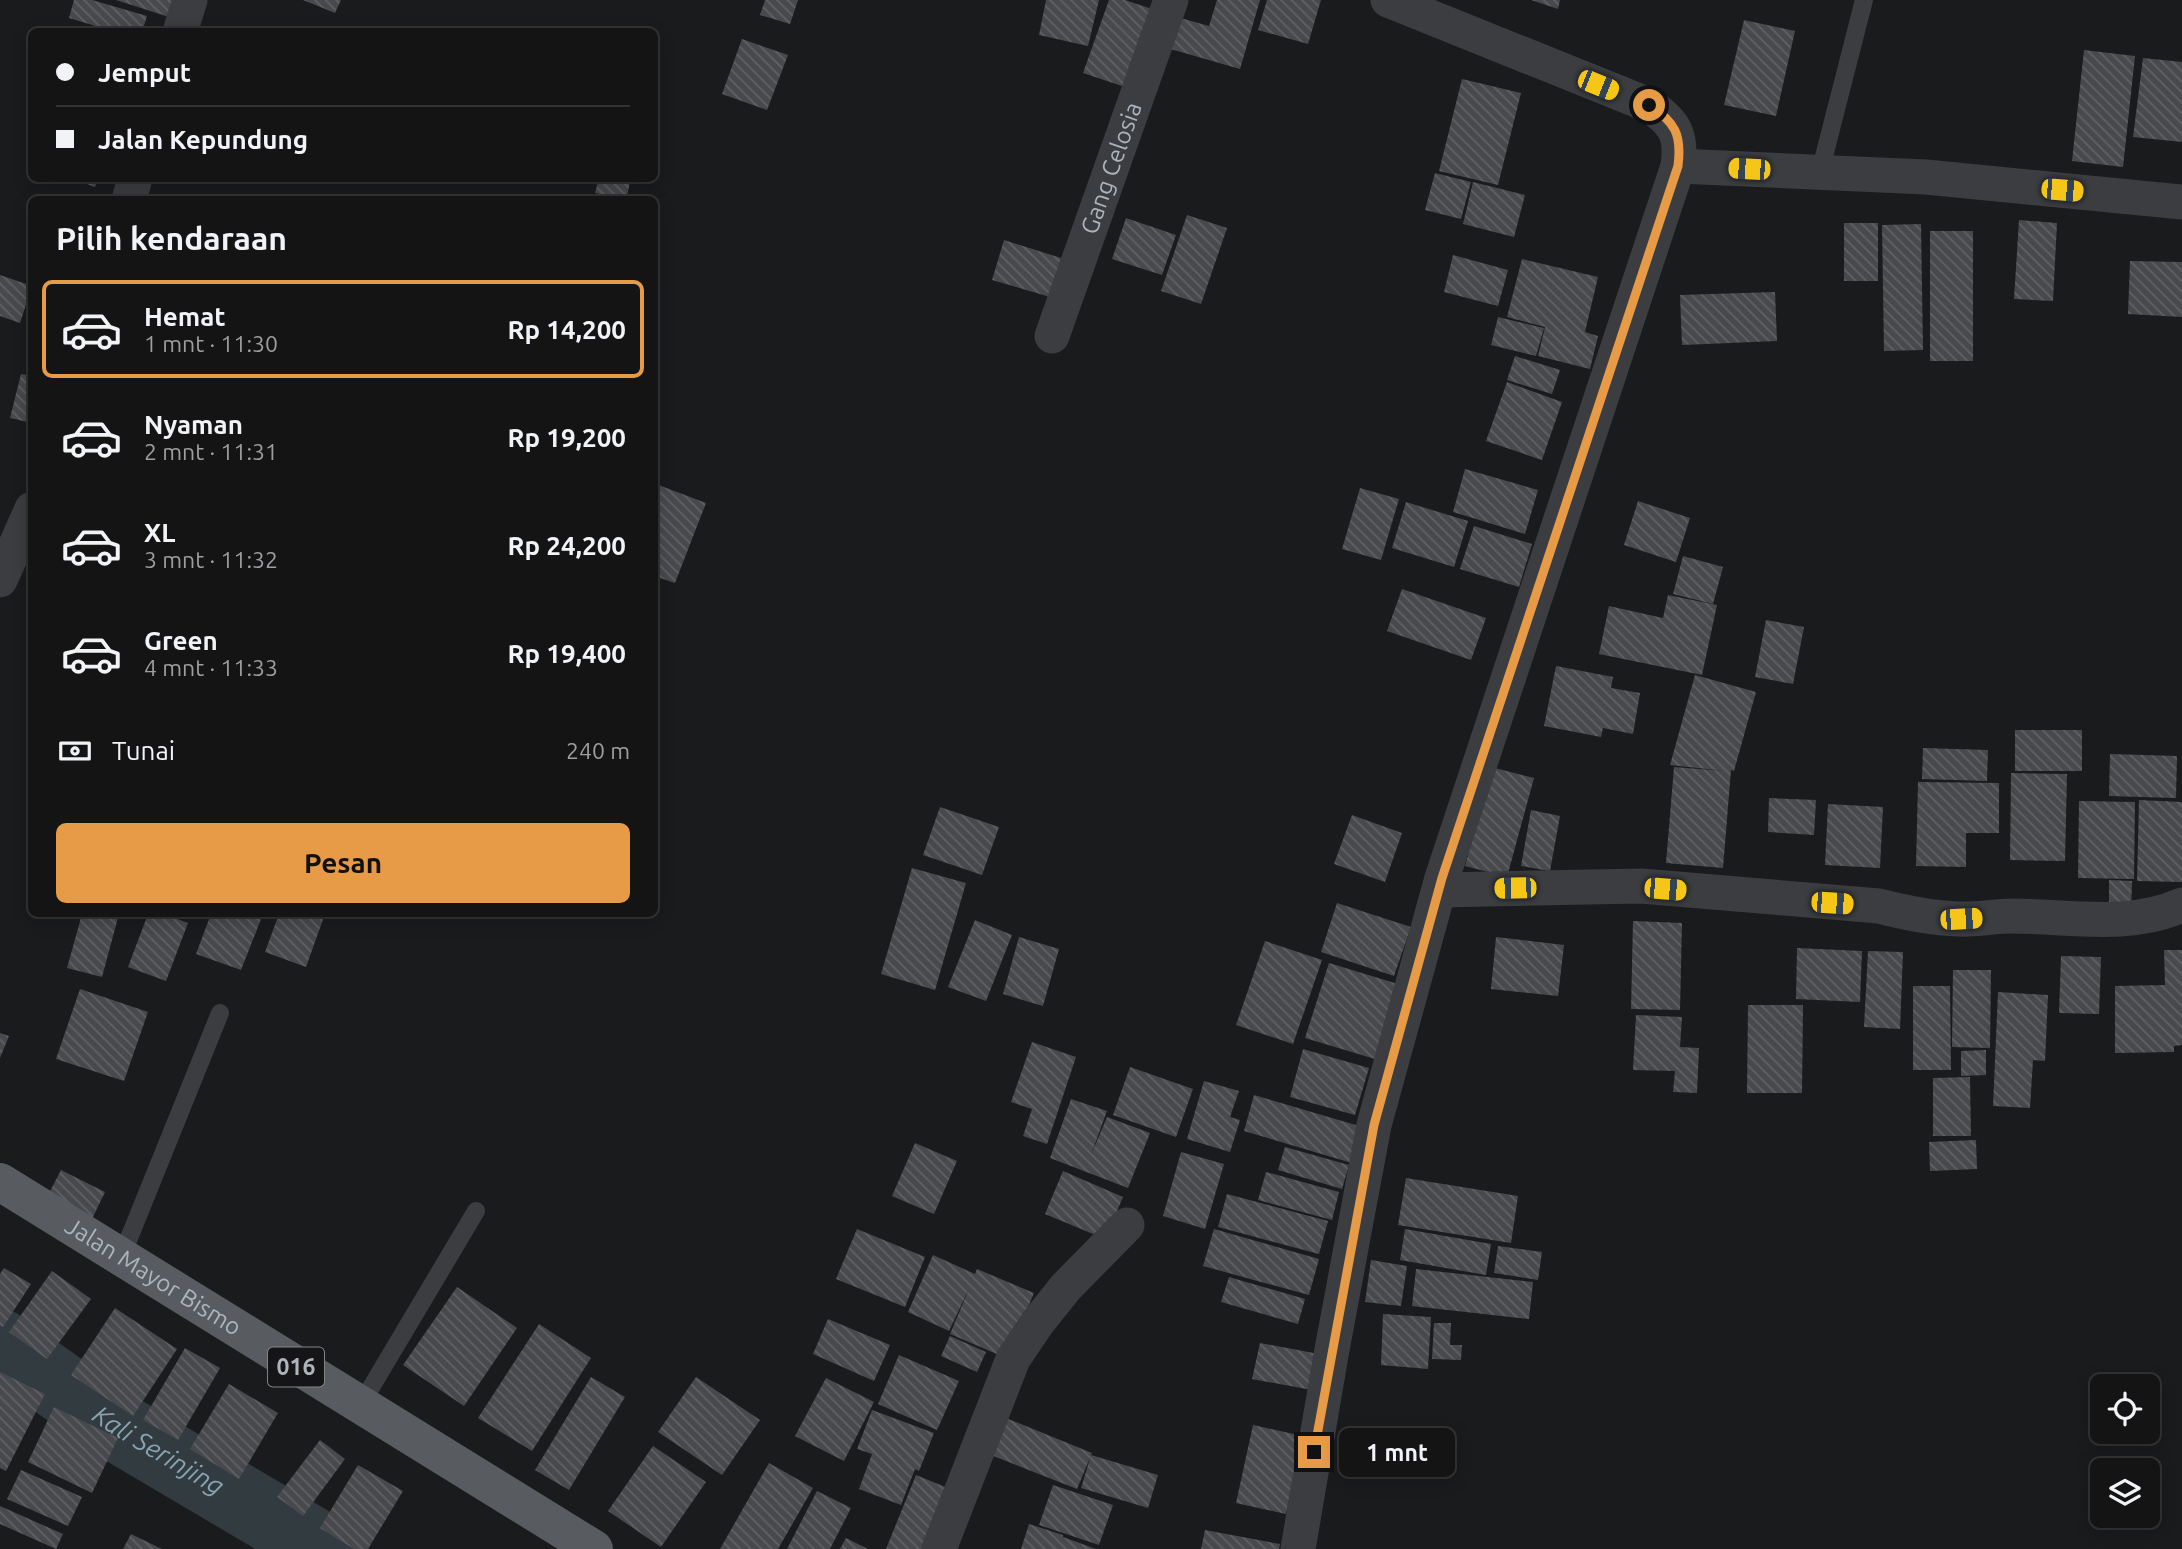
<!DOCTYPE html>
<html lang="id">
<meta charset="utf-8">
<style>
body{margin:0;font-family:Ubuntu,sans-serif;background:#1d1d1e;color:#f1f3f6;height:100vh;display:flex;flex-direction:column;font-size:26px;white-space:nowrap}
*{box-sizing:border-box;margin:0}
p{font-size:23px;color:#9d9ea0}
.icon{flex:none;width:38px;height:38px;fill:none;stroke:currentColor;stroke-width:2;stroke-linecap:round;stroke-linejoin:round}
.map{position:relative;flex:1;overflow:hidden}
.details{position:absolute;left:28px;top:196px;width:630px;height:721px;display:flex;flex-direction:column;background:#141415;border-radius:10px;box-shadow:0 4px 18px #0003,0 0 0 2px #333334}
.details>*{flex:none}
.hud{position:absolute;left:28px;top:28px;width:630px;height:154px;border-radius:10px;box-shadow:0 4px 18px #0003,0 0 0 2px #333334;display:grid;align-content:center;height:154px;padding:0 28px;background:#141415}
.fabs{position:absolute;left:2090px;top:1374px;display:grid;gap:14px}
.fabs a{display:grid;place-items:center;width:70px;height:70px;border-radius:10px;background:#141415;box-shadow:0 4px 18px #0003,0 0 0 2px #333334;font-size:35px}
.end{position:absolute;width:32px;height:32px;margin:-16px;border:9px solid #e79b47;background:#111;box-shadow:0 0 0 4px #111}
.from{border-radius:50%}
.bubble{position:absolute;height:49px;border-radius:10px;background:#141415;box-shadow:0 4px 18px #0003,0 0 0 2px #333334;font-size:23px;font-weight:600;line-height:49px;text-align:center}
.car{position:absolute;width:21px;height:42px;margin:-21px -10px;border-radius:9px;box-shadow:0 0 5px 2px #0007;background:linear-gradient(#f5c518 24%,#345 0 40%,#f5c518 0 76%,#345 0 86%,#f5c518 0)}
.hud b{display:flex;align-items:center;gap:24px;height:66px;font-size:26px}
.hud b+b{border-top:2px solid #333334}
.hud i{width:18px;height:18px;background:#f1f3f6}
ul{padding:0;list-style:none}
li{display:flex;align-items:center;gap:21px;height:98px;margin:0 14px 10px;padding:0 14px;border:4px solid transparent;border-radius:10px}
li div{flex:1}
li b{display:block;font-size:26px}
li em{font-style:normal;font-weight:600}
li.on{border-color:#e79b47}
li>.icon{width:63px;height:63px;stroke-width:1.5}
h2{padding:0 28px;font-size:32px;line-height:84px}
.pay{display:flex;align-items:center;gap:18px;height:77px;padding:0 28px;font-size:26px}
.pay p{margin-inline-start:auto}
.cta{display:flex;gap:14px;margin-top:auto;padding:14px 28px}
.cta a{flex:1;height:80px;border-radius:10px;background:#e79b47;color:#111;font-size:28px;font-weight:600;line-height:80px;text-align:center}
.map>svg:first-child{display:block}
</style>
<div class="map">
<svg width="2182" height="1549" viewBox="0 0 2182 1549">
<defs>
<pattern id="building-back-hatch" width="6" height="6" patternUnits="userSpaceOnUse" patternTransform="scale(1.75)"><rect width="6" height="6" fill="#47494c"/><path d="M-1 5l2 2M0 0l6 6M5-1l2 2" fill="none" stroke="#5f6164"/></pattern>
</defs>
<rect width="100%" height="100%" fill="#1a1b1c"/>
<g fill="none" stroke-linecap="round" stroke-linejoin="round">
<path stroke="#313b40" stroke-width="70" id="s1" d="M0 1344 116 1426 324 1549"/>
</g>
<path fill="url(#building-back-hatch)" d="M74 0H92L147 16 142 32H115L69 18Z
M116 0H174L169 17Z
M303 0H341L335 13Z
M765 0H798L790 24 760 15Z
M1046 0H1099L1088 46 1039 35Z
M1109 0H1125L1158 11 1131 89 1083 73Z
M1217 0H1260L1240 69 1160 46 1170 15 1209 26Z
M1267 0H1321L1308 44 1258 30Z
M1531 0H1560L1558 9Z
M1744 20 1795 31 1776 116 1724 105Z
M742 39 788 55 767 110 722 94Z
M2084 50 2135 56 2123 167 2072 161Z
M2143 58 2182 62V142L2133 137Z
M1462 79 1521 93 1498 185 1439 171Z
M1435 173 1471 182 1461 219 1425 210Z
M71 178H98L95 187Z
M599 178H631L626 200 595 193Z
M1473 182 1525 195 1514 237 1463 224Z
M1187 215 1227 228 1201 304 1161 291Z
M1126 218 1176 235 1162 275 1112 259Z
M2019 220 2057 223 2053 301 2014 299Z
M1844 223H1878V281H1844Z
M1921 224 1923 350 1884 351 1882 225Z
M1930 231H1973V361H1930Z
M1004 240 1061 258 1050 297 992 280Z
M1453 255 1508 270 1498 306 1444 292Z
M1522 259 1598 277 1585 332 1598 336 1590 369 1538 356 1545 327 1507 317Z
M2130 261 2182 262V317L2128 314Z
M0 275 32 286 20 323 0 316Z
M1775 292 1777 341 1682 345 1680 295Z
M1498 317 1544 328 1536 356 1491 345Z
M1515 356 1560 370 1552 394 1507 380Z
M21 374 32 376V423L10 418Z
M1507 382 1562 402 1542 460 1486 441Z
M1465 469 1538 490 1525 534 1453 512Z
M656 484 706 503 675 583 654 576Z
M1360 488 1399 499 1381 560 1342 549Z
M1638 501 1690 518 1676 562 1624 545Z
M1406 502 1468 521 1454 567 1392 548Z
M1474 526 1532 544 1519 587 1460 569Z
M1683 556 1723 567 1713 604 1673 594Z
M1402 589 1486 618 1471 660 1387 631Z
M1668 595 1717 605 1702 675 1599 654 1609 606 1663 618Z
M1766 620 1804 627 1793 684 1755 677Z
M1556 666 1613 677 1611 688 1640 693 1633 734 1603 728 1601 737 1544 726Z
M1695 675 1756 692 1734 771 1731 770 1723 868 1666 863 1674 767 1725 771 1670 765Z
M2015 730H2082V771H2015Z
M1923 748 1988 750 1987 781 1922 779Z
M2110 754 2177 756 2176 798 2109 796Z
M1491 767 1534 778 1507 877 1465 866Z
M2011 773 2067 774 2065 861 2010 860Z
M1918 782 1999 783V833H1966V867L1916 866Z
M1769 798 1816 800 1814 835 1768 832Z
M2139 800 2182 802V882L2137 881Z
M2079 801 2135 802 2134 879 2078 878Z
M1828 804 1883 807 1880 868 1825 865Z
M940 807 999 827 982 875 923 855Z
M1531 810 1560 816 1550 871 1521 866Z
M1352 815 1402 833 1385 882 1334 864Z
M912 868 966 883 935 990 881 974Z
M2109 880 2132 881 2131 915H2109Z
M1337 903 1411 927 1394 976 1321 952Z
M82 914H119L102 977 67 968Z
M148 914H164L188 923 166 981 128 967Z
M211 914H263L241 970 196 954Z
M279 914H325L306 967 265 952Z
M975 920 1012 935 986 1001 948 987Z
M1633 921 1682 923 1680 1010 1631 1009Z
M1019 937 1059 949 1043 1006 1003 994Z
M1496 937 1564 945 1558 996 1491 989Z
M1265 941 1322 960 1293 1044 1236 1025Z
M1797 948 1862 951 1860 1002 1796 999Z
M2164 950H2182V1045L2174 1046V1052L2115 1053V986L2165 985Z
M1868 951 1903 952 1900 1029 1864 1027Z
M2061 956 2101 957 2099 1014 2059 1013Z
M1329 963 1398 984 1375 1059 1305 1038Z
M1953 970H1991L1990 1048 1952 1047Z
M1913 986H1950L1951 1070H1913Z
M80 989 148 1012 124 1081 56 1059Z
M1998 992 2048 995 2045 1061 2033 1060 2030 1108 1993 1106Z
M1748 1005H1803L1802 1093H1747Z
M1636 1015 1682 1017 1680 1047 1699 1048 1697 1093 1673 1092 1675 1071 1633 1070Z
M0 1033 9 1036 0 1058Z
M1032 1042 1076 1057 1047 1144 1023 1136 1032 1109 1011 1102Z
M1303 1049 1369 1068 1355 1115 1290 1097Z
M1986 1050V1075L1961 1076V1051Z
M1130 1067 1193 1089 1176 1137 1113 1115Z
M1970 1077 1971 1136H1933V1078Z
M1204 1081 1239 1091 1230 1117 1240 1120 1230 1152 1187 1139Z
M1254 1095 1366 1128 1355 1164 1244 1131Z
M1071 1099 1107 1111 1091 1155 1107 1117 1150 1133 1128 1188 1050 1158Z
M1976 1140 1977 1169 1930 1171 1929 1142Z
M915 1143 957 1161 934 1214 892 1196Z
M1285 1147 1349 1165 1342 1189 1278 1170Z
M1181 1152 1224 1164 1205 1229 1163 1216Z
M61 1170 105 1192 92 1219 47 1197Z
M1063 1171 1123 1197 1105 1239 1045 1214Z
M1266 1172 1339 1192 1332 1220 1258 1200Z
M1406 1178 1518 1196 1511 1243 1398 1225Z
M1227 1194 1328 1221 1319 1254 1218 1227Z
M857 1229 925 1257 905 1307 836 1279Z
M1214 1229 1319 1259 1309 1295 1203 1266Z
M1405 1229 1491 1244 1486 1275 1400 1260Z
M1498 1246 1542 1252 1538 1280 1494 1273Z
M933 1255 975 1274 977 1269 1034 1293 1006 1358 950 1334 969 1289 949 1331 908 1312Z
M1371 1260 1407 1266 1401 1306 1365 1302Z
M4 1268 31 1284 3 1327 0 1325V1274Z
M1416 1269 1533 1282 1529 1319 1412 1306Z
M52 1271 91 1299 47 1359 9 1332Z
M1229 1277 1305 1299 1298 1324 1221 1302Z
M457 1287 517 1328 464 1406 403 1365Z
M115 1308 177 1349 133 1416 71 1375Z
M1383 1314 1431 1317 1428 1369 1381 1365Z
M828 1319 890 1345 874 1381 813 1354Z
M1434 1323H1451L1450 1345H1462L1461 1360 1432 1359Z
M539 1324 591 1358 532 1451 478 1418Z
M950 1336 986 1352 977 1372 941 1356Z
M1260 1343 1319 1354 1312 1390 1252 1379Z
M185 1348 220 1368 178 1440 143 1420Z
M899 1355 959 1381 937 1430 878 1404Z
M0 1372 45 1394 6 1471 0 1468Z
M591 1377 625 1397 569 1490 535 1470Z
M696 1377 760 1420 722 1475 658 1432Z
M826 1378 874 1402 844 1461 795 1436Z
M229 1384 278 1413 239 1479 190 1449Z
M54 1407 118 1438 92 1493 28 1462Z
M872 1410 934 1433 919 1471 915 1469 901 1505 859 1489 872 1454 857 1449Z
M1006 1418 1092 1453 1077 1489 991 1455Z
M1253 1425 1303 1436 1286 1514 1236 1503Z
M320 1440 345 1459 303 1516 277 1497Z
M653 1446 706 1482 661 1547 608 1511Z
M1091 1455 1158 1475 1148 1508 1081 1488Z
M769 1463 813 1488 778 1549H720Z
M358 1465 403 1491 368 1549H354L320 1528Z
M21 1470 82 1497 68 1526 7 1499Z
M916 1475 955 1491 931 1549H886Z
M1053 1485 1113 1505 1099 1545 1039 1525Z
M817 1491 851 1508 830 1549H787Z
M0 1506 63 1534 56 1549 0 1524Z
M1029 1524 1063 1535V1537L1096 1549H1021Z
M1205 1530 1280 1544 1279 1549H1201Z
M131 1534 162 1549H123Z
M846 1538 868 1549H840Z"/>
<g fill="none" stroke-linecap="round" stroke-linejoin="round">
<path stroke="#3b3d41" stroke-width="18" d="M1820 172 1864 0
M121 1258 220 1013
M360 1406 476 1211"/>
<g stroke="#3b3d41" stroke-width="35">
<path d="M180 32 190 0"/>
<path d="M1678 166 1926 177 2182 202"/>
<path d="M129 200 135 178"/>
<path id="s2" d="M1052 336 1171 0"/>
<path d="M0 580 32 509"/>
<path d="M1440 890 1641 886 1879 906C1906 913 1931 918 1958 919 1976 920 1994 916 2012 916 2068 916 2129 929 2182 905"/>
<path d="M939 1549 1013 1359 1038 1322 1066 1287 1127 1225"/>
<path d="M1298 1549 1331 1355 1374 1125 1442 878 1678 166C1682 134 1675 123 1649 105L1388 0"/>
</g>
<path stroke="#585b60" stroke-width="38" id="s3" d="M0 1182 594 1549"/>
</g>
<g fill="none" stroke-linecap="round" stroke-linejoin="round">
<path stroke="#e79b47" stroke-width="9" d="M1314 1452 1374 1125 1442 878 1678 166C1682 134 1675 122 1649 105"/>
</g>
<g text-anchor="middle" stroke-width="6" stroke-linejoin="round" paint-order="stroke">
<rect fill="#151517" stroke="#80848a" stroke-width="2" x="268" y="1347.5" width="56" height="39" rx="5"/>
<g font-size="23" font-weight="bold" fill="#aeb4bb">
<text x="296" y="1375">016</text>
</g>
<g font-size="24" fill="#aeb4bb" stroke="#151517">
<text dy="8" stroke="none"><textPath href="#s2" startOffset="178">Gang Celosia</textPath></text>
<text dy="8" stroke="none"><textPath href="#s3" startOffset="180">Jalan Mayor Bismo</textPath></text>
</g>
<g font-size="26" font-style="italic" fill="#87a5b3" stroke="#151517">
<text dy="9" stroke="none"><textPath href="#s1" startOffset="191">Kali Serinjing</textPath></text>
</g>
</g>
</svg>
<div class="fabs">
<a><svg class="icon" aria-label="locate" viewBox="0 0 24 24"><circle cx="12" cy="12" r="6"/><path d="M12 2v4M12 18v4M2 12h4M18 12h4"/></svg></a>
<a><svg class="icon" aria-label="layers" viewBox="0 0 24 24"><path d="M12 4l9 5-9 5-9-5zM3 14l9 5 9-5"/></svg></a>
</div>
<i class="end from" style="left:1649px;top:105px"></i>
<i class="end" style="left:1314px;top:1452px"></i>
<div class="bubble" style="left:1339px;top:1428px;width:116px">1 mnt</div>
<i class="car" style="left:1598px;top:85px;rotate:112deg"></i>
<i class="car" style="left:1749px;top:169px;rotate:273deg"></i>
<i class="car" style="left:2062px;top:190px;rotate:95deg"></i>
<i class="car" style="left:1515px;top:888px;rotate:269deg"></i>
<i class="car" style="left:1665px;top:889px;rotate:95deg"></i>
<i class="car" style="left:1832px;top:903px;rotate:94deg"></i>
<i class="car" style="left:1961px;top:919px;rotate:87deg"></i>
<div class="hud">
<b><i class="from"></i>Jemput</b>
<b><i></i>Jalan Kepundung</b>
</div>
<section class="details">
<h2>Pilih kendaraan</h2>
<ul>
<li class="on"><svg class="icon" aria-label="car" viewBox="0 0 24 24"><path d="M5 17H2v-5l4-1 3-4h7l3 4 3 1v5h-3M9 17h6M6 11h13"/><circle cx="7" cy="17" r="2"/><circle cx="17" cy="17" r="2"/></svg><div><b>Hemat</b><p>1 mnt · 11:30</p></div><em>Rp 14,200</em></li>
<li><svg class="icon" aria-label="car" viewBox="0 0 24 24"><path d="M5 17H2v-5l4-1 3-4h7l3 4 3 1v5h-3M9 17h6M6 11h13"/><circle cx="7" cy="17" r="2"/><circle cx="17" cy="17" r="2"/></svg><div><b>Nyaman</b><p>2 mnt · 11:31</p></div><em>Rp 19,200</em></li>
<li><svg class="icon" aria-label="car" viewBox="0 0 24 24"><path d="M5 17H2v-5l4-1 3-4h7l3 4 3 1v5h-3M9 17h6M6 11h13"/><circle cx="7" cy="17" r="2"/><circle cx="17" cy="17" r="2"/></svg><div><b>XL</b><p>3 mnt · 11:32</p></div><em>Rp 24,200</em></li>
<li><svg class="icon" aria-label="car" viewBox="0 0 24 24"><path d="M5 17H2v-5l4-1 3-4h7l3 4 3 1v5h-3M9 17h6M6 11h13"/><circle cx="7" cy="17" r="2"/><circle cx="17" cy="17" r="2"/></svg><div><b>Green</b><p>4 mnt · 11:33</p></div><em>Rp 19,400</em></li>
</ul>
<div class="pay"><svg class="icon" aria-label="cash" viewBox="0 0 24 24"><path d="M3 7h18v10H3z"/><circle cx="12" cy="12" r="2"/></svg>Tunai<p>240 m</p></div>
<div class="cta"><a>Pesan</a></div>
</section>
</div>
